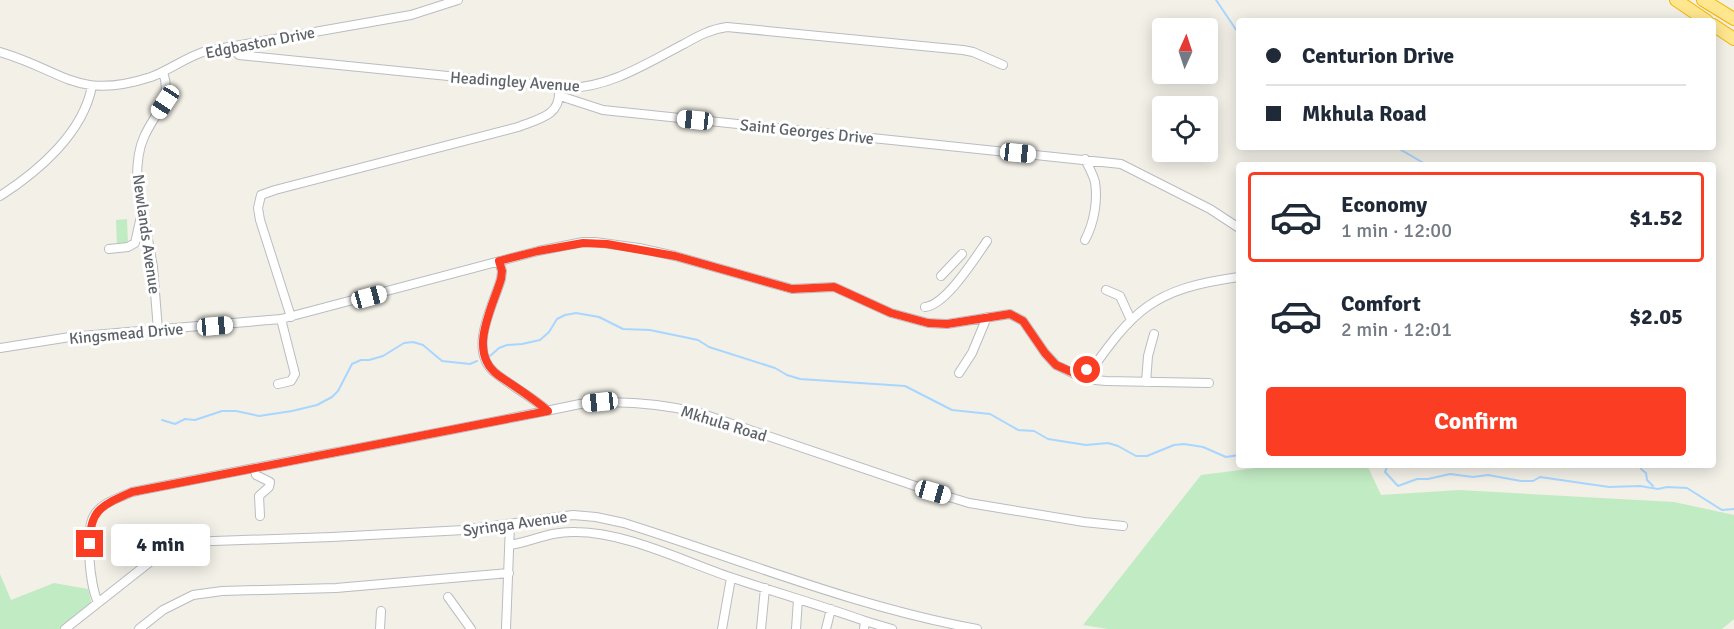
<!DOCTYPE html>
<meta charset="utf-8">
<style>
body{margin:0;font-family:Signika,sans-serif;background:#f2f2f3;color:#1f2937;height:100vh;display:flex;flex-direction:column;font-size:22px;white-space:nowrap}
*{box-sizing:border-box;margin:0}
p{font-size:20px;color:#747a83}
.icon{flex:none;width:33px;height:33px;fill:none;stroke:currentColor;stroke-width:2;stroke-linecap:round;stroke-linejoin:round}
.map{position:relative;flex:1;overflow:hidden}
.sheet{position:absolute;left:1236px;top:162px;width:480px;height:306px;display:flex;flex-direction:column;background:#fff;border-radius:6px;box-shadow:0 3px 15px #0003}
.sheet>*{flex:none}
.banner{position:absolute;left:1236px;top:18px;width:480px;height:132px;border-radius:6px;box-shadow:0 3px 15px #0003;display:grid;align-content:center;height:132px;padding:0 30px;background:#fff}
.needle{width:39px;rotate:3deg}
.tools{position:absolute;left:1152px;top:18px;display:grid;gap:12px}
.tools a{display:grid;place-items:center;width:66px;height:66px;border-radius:6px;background:#fff;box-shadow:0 3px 15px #0003;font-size:30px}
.end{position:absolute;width:27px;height:27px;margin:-14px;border:8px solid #fb3d23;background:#fff;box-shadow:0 0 0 3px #fff}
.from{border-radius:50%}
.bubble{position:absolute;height:42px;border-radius:6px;background:#fff;box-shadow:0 3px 15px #0003;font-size:20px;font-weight:700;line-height:42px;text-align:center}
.car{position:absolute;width:18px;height:36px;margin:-18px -9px;border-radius:8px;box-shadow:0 0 4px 2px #0007;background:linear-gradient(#fff 24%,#345 0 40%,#fff 0 76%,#345 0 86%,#fff 0)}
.banner b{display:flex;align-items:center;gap:21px;height:57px;font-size:22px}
.banner b+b{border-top:2px solid #e0e1e3}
.banner i{width:15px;height:15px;background:#1f2937}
ul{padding:10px 0 0;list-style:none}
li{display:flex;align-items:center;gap:18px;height:90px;margin:0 12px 9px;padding:0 18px;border:3px solid transparent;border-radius:6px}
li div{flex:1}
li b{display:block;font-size:22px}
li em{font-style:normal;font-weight:700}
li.selected{border-color:#fb3d23}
li>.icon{width:54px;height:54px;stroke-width:1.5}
.action{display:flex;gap:12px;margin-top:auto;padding:12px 30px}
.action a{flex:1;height:69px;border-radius:6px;background:#fb3d23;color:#fff;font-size:24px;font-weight:700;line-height:69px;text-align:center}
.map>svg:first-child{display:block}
</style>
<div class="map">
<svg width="1734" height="629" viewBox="0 0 1734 629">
<rect width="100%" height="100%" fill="#f2f0e7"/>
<path fill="#c1ebc3" d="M127 219 128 245 117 246 116 220Z
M1279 465H1367L1381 495 1459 490 1674 502 1734 515V619L1722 629H1108L1083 625 1201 475Z
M0 574 11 600 54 583 88 589 92 606 64 629H0Z"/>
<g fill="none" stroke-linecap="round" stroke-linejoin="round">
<path stroke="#a9d6ff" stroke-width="2" d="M1216 0 1239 34
M1396 147 1427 165
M490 356 499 348 507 345 522 344 540 340 549 332 557 319 565 315 576 313 599 317 623 329 650 330 698 340 709 347 775 368 787 375 800 379 905 386 952 410 990 414 1018 430 1034 431 1048 439 1086 445 1108 443 1118 446 1136 456H1147L1174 445 1184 444 1203 447 1226 457 1239 455
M162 420 175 424 185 419 195 420 222 411H236L259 416 292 411 317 405 332 397 338 391 352 364 361 360H369L383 356 404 343 413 342 423 345 442 361 470 364 477 361
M1388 465 1385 472 1398 486 1417 479H1428L1450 474 1473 477 1488 475 1521 481H1533L1540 477 1609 487 1640 486 1658 489 1667 487 1687 488 1722 510 1734 509
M1641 465V469L1646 473 1647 480 1653 486
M1645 465H1652"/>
<g stroke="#b9bcc1" stroke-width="10">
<path id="minor" d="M231 47 239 55 568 88C611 87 647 63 684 44 698 36 711 29 727 27L963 50 973 52 1003 65
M0 52C65 71 76 101 151 77 170 70 186 57 206 51L411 15 458 0
M560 96 603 110 1121 164 1210 209 1239 228
M1085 159C1088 166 1093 174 1095 182 1098 201 1094 223 1085 240
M0 196C39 171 83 133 92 86
M109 249 128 247 135 243 142 212
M499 261 502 271 501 279C493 306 468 349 494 372 511 386 531 396 548 411
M941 276 962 254
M1106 290 1120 296 1131 320
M925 307C946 305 975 258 987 241
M291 317 260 220 258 208 261 195 275 190 518 127C538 119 561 116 559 90
M158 330 153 267 137 179C137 164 138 150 144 137 155 112 173 101 163 72
M0 348 70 337 281 319 538 251 583 242H595L639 248 675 256 792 289 834 287 891 313 928 323 947 324 1010 314 1023 321 1045 353 1056 365 1085 379 1106 381 1209 383
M959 373 972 353 987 317
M1085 379C1134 309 1152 289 1239 277
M1146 382 1148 356 1154 334
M278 384 291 381 295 374 281 319
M254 468 256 475 270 482 269 487 259 496 260 516
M510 545C534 541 550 531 576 532 625 532 683 561 730 577 774 592 820 605 865 621
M448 597 471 629
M98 602C90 587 84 528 95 514 103 502 119 498 132 492 281 462 431 435 580 404 619 400 662 404 700 413L933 492 969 503 1084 522 1123 526
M65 629 160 554 186 542 332 537 464 530 573 515 596 517 624 523C742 560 856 607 977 629
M139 629 163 610 193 595 222 591 336 588 509 573
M380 629 381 611
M506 629 510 524
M722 629 731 578
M761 629 765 588
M796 629 798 599
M826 629 831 609
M864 629 865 621 892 629"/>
</g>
<g stroke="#f8b500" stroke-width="14">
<path id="highway" d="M1676 0 1707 21
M1703 0 1734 19
M1713 25 1734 39"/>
</g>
<use href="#minor" stroke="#fff" stroke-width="8"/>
<use href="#highway" stroke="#ffe790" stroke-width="12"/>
</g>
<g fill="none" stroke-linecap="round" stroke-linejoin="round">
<path stroke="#fb3d23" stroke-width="8" d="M90 544C89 509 103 505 132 492L548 411C532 397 515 387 498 375 467 352 492 309 501 279L502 271 499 261 538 251 583 243 607 244 675 256 792 289 834 287 891 313 928 323 947 324 1010 314 1023 321 1045 353 1056 365 1085 378 1096 363 1087 370"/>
</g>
<g text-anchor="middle" stroke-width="6" stroke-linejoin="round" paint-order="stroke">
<g font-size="16" fill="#5e6269" stroke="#fff">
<text transform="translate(260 42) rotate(-11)" y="6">Edgbaston Drive</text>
<text transform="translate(515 81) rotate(4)" y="6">Headingley Avenue</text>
<text transform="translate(807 131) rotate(6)" y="6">Saint Georges Drive</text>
<text transform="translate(147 234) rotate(82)" y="6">Newlands Avenue</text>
<text transform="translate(126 333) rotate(-5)" y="6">Kingsmead Drive</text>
<text transform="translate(724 423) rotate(17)" y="6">Mkhula Road</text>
<text transform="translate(515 523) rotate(-8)" y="6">Syringa Avenue</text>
</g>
</g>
</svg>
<div class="tools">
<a><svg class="needle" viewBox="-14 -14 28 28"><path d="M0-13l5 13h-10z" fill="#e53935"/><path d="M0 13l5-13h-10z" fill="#747a83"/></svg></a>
<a><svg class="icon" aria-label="locate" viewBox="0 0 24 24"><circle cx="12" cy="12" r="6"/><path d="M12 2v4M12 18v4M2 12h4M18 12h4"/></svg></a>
</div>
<i class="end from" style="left:1087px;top:370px"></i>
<i class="end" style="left:90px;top:544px"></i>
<div class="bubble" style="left:111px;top:524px;width:99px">4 min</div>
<i class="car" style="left:165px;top:102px;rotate:213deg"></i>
<i class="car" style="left:695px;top:120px;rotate:276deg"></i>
<i class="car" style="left:1018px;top:153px;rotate:96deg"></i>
<i class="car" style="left:369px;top:297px;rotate:75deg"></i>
<i class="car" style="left:215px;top:326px;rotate:85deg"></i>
<i class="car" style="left:600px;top:402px;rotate:264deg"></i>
<i class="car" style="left:933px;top:492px;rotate:106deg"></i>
<div class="banner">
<b><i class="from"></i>Centurion Drive</b>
<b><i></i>Mkhula Road</b>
</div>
<section class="sheet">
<ul>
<li class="selected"><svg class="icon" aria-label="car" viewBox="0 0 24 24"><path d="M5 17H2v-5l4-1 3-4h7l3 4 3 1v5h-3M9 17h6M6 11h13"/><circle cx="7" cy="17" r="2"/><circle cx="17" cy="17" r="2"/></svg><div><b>Economy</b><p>1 min · 12:00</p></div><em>$1.52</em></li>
<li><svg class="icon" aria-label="car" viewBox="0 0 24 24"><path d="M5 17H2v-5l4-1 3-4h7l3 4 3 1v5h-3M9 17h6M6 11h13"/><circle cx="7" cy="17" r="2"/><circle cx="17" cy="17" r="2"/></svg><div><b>Comfort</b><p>2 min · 12:01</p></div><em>$2.05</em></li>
</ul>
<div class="action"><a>Confirm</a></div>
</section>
</div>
